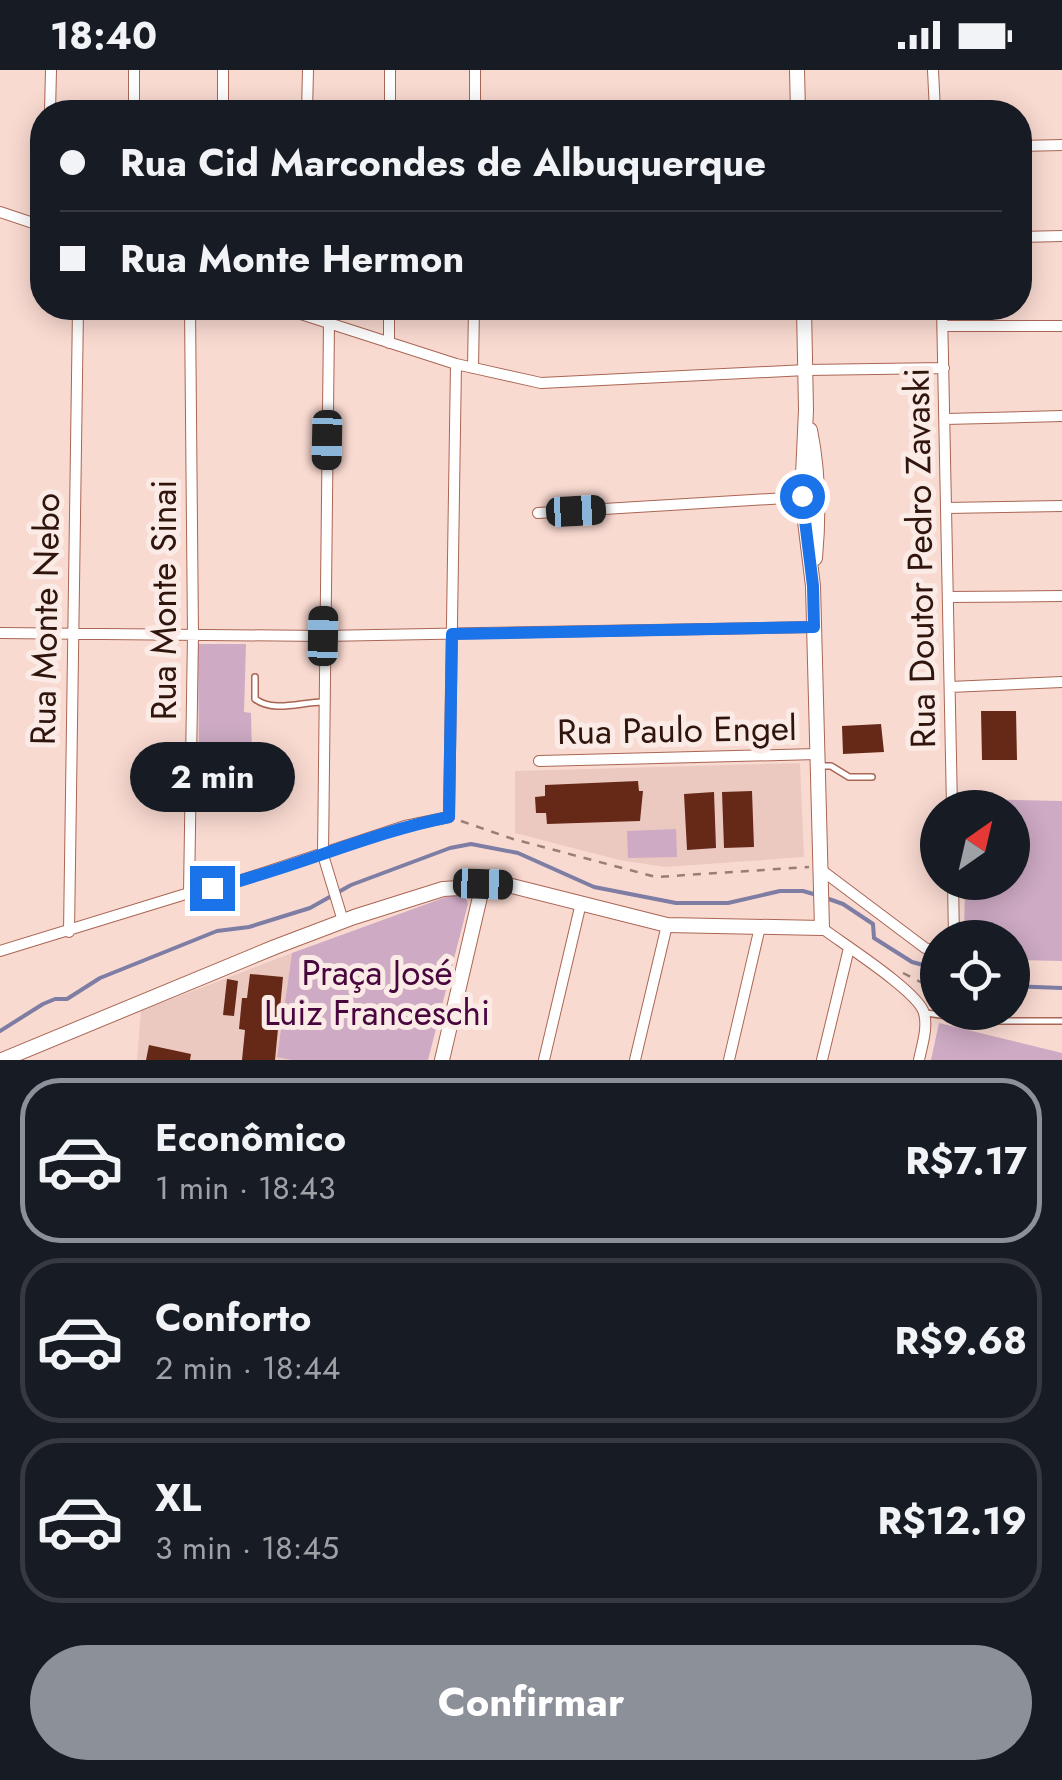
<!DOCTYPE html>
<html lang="pt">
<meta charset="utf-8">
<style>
body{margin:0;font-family:Jost,sans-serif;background:#242831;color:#f1f3f6;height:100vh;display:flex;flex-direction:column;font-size:38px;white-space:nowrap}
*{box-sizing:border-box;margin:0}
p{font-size:32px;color:#9ea1a6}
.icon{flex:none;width:55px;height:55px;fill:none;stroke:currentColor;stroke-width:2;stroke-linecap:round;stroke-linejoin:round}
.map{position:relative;height:990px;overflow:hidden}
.drawer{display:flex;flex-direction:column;background:#171b24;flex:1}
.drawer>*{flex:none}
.hud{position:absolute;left:30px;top:30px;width:1002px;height:220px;border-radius:40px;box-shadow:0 5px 25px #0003;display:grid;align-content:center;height:220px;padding:0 30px;background:#171b24}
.needle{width:65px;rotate:34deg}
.tools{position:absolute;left:920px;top:720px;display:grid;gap:20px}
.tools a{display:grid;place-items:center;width:110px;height:110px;border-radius:50%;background:#171b24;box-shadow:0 5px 25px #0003;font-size:50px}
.end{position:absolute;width:45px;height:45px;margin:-22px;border:12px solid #1a73e8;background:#fff;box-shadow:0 0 0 5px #fff}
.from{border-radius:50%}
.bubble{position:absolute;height:70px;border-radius:35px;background:#171b24;box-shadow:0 5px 25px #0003;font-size:32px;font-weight:700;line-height:70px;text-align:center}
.car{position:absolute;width:30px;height:60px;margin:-30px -15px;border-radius:12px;box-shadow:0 0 8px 2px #0007;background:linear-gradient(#222 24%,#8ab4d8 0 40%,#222 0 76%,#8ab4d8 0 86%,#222 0)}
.hud b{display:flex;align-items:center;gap:35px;height:95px;font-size:38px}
.hud b+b{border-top:2px solid #363941}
.hud i{width:25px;height:25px;background:#f1f3f6}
ul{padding:18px 0 0;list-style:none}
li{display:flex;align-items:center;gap:30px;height:165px;margin:0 20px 15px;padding:0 10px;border:5px solid #363941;border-radius:40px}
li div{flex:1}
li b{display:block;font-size:38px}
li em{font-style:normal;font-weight:700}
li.current{border-color:#8c9099}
li>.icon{width:90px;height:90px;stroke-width:1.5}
.button{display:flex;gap:20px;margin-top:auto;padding:20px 30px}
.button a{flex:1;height:115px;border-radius:60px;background:#8c9099;color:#fff;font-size:40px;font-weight:700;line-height:115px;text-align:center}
.status{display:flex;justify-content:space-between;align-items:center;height:70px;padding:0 50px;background:#171b24;direction:ltr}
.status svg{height:28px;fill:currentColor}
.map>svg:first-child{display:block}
</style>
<div class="status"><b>18:40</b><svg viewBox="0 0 49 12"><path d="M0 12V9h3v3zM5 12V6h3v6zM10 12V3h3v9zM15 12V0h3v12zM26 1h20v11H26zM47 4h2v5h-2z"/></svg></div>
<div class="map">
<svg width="1062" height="990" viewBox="0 0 1062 990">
<rect width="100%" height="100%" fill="#f9dad1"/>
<path fill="#ebc9c0" d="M800 693 804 787 665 797 619 790 515 763V701Z
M292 883 277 986 292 990H137L141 941Z"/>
<path fill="#ceaac4" d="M198 574H246L244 642 251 643 252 688H199Z
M967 729 1062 731V891L1013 890 1012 868 964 867 965 813 1012 812V738L966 737Z
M676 759 677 787 628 788 627 761Z
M457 823 465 826 468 834 428 990H292L277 987 292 883Z
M939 953 1062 983V990H931Z"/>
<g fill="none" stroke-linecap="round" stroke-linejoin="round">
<path stroke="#7e7da4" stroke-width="4" d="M826 828 843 834 873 854 874 868 912 892 938 899
M1012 916 1062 918
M0 961 43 934 55 929H67L100 908 217 861 249 857 310 838 351 815 450 778 471 774 518 783 594 817 676 833H728L780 821H803L817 825"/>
</g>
<path fill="#662918" d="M981 641H1016L1017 690H982Z
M881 654 884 682 843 684 842 656Z
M638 711 639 721H643L640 751 547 754 546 743H536L535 727 545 726V715Z
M752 721 754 777 724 778 722 722Z
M714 722 716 778 687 780 684 724Z
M250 904 283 907 275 990H242L245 960 239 959 242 928H247Z
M227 909 238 911 234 946 223 945Z
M149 975 191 984 190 990H146Z"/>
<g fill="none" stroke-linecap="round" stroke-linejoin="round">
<g stroke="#aa6654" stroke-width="8">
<path id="service" d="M255 607V629C274 643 301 632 323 632
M821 696H831L849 707H872
M926 943 983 951H1062"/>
</g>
<g stroke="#aa6654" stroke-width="12">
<path id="minor" d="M933 0 935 42
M50 42 51 0
M134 42V0
M223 42V0
M307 42 308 0
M390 42V0
M475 42V0
M1020 76 1062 75
M0 142 42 156
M1020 167 1062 166
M282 238 456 294 541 313 806 300 944 298
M942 238 952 738
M329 253 323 785 343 851
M943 256H1062
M389 273V238
M473 298 474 238
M945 349 1062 346
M946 438 1062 436
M538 443 802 427
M948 527 1062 526
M0 563 323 566 814 557
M950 617 1062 612
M539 691 817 684
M820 799 925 878 938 881
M953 812 954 868
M189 823 193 565 190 238
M822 858C843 874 919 922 924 943 928 958 922 975 919 990
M69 862 78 238
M0 881 189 823 236 812 405 756 449 747 456 294
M544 990 581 833
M635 990 667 855
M729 990 760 857
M822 990 849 878"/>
</g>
<g stroke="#aa6654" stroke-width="16">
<path id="tertiary" d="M797 0 798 42
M810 360C819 404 819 444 815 488
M2 990 275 877 354 847 443 819 508 815 667 855 822 858 813 516 802 427 806 340 804 238
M442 990 483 814"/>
</g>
<path stroke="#9a7d74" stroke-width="2.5" stroke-dasharray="8 8" stroke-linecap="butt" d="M461 751 513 769 656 807 809 797
M903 903 934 919
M929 929 938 913"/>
<use href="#service" stroke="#fff" stroke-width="5"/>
<use href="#minor" stroke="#fff" stroke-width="10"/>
<use href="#tertiary" stroke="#fff" stroke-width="14"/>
</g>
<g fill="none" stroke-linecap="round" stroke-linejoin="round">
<path stroke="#1a73e8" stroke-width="12" d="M212 818C293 799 368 763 449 747L452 564 814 557 813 516 802 426"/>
</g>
<g text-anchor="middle" stroke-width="10" stroke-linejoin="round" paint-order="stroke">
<g font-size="35" fill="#30150d" stroke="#fbebe7">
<text transform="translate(920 488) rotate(-91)" y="12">Rua Doutor Pedro Zavaski</text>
<text transform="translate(164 530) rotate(-90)" y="12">Rua Monte Sinai</text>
<text transform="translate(45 549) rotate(-89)" y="12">Rua Monte Nebo</text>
<text transform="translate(677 660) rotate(-1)" y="12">Rua Paulo Engel</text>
</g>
<g font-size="35" fill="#49063e" stroke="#fbebe7">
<text x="377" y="915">Praça José<tspan x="377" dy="40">Luiz Franceschi</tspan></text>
</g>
</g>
</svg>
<div class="tools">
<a><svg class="needle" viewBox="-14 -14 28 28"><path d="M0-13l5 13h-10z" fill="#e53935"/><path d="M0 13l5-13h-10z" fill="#9ea1a6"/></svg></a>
<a><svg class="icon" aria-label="locate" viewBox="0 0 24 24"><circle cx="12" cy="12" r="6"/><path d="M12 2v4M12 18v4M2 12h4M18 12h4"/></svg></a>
</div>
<i class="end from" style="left:802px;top:426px"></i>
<i class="end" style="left:212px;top:818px"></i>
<div class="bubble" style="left:130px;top:672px;width:165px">2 min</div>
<i class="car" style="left:327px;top:370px;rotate:181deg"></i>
<i class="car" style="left:576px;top:441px;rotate:87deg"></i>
<i class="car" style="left:323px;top:566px;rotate:1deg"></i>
<i class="car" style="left:483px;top:814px;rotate:92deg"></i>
<div class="hud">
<b><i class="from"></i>Rua Cid Marcondes de Albuquerque</b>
<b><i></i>Rua Monte Hermon</b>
</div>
</div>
<section class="drawer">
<ul>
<li class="current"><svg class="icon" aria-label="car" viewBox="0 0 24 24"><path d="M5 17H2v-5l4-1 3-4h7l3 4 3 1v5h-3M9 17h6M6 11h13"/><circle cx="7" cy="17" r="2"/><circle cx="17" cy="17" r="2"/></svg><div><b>Econômico</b><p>1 min · 18:43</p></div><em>R$7.17</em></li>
<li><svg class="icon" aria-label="car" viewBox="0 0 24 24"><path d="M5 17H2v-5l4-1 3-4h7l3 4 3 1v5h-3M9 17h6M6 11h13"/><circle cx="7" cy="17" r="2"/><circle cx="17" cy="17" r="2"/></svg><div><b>Conforto</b><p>2 min · 18:44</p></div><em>R$9.68</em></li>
<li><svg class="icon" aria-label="car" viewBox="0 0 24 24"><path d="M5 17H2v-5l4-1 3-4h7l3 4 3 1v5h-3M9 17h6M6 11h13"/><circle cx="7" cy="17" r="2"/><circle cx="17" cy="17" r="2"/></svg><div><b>XL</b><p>3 min · 18:45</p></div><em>R$12.19</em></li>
</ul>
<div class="button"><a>Confirmar</a></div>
</section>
